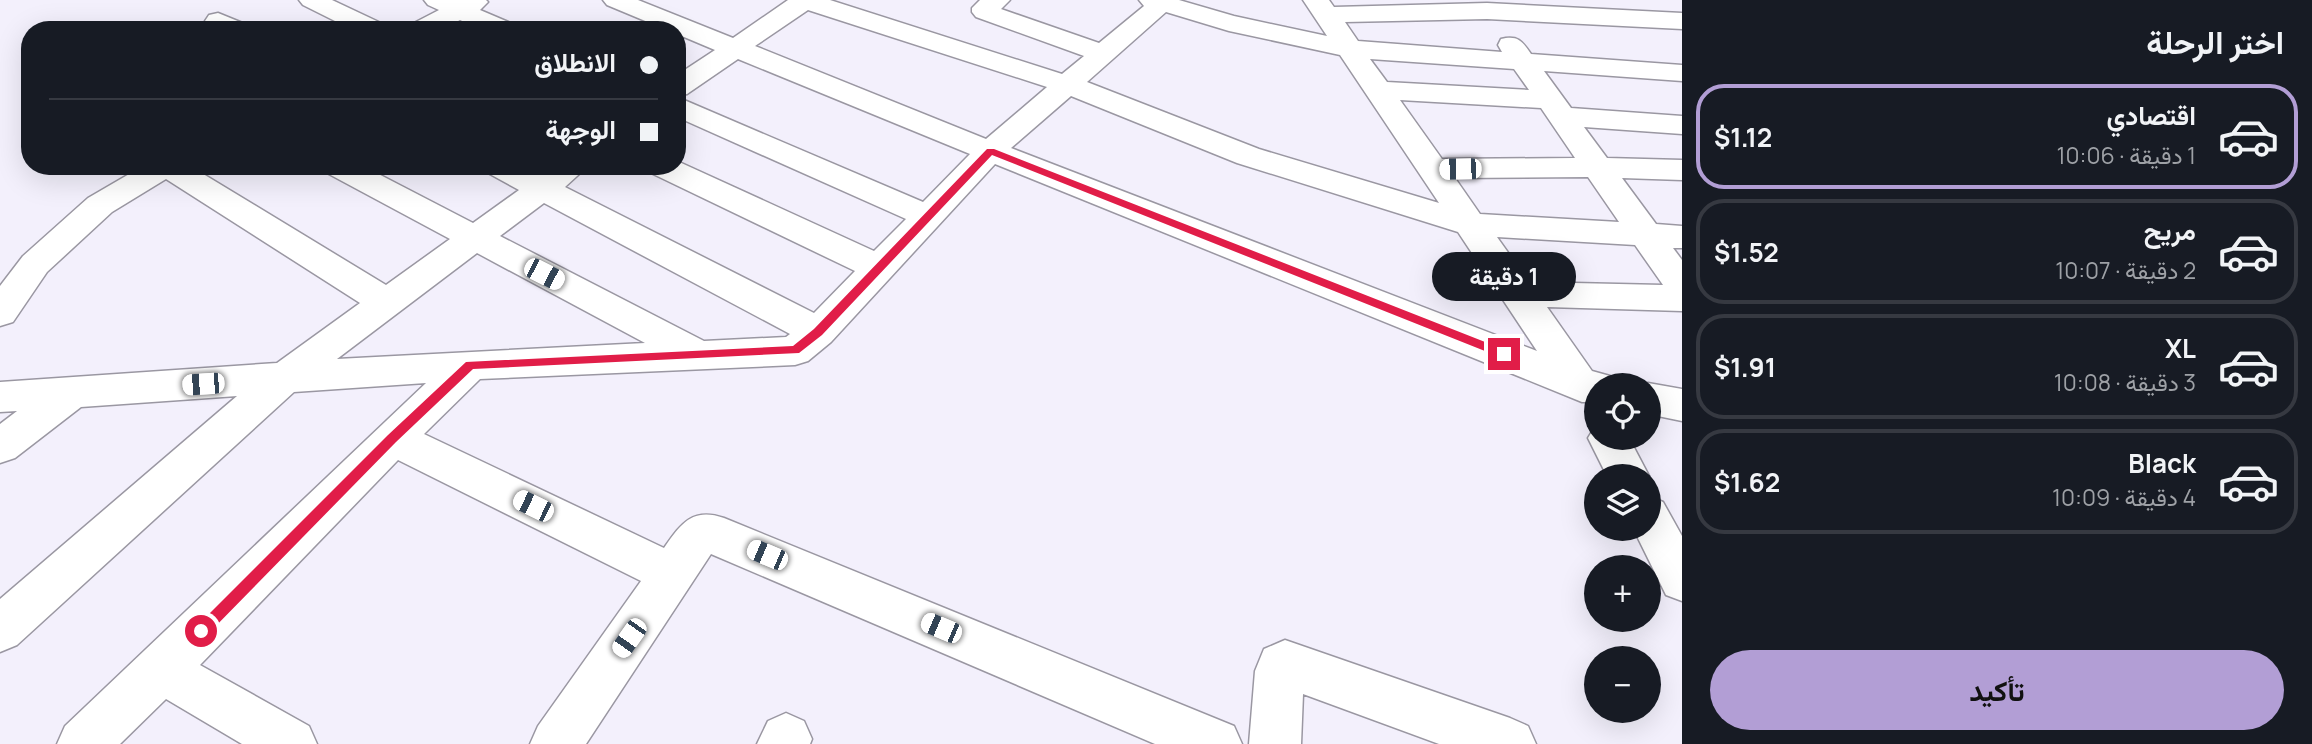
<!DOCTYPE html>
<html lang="ar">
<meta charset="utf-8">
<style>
body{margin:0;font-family:Manrope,Vazirmatn,sans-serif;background:#20242c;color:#f1f3f6;direction:rtl;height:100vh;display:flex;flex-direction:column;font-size:26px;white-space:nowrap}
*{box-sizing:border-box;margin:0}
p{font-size:23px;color:#9ea1a6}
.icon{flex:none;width:38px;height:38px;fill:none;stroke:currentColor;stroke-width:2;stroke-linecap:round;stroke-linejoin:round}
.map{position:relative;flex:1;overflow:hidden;direction:ltr}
.drawer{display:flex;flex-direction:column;background:#171b24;width:630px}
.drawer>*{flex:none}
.hud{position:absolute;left:21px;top:21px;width:665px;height:154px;border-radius:28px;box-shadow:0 7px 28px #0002;direction:rtl;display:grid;align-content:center;height:154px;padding:0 28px;background:#171b24}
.fabs{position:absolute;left:1584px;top:373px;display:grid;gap:14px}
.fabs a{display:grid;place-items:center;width:77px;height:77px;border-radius:50%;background:#171b24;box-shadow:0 7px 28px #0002;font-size:35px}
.end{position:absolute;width:32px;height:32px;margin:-16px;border:9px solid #e11d48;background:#fff;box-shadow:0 0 0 4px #fff}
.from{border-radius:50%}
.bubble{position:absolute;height:49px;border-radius:24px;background:#171b24;box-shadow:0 7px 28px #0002;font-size:23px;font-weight:700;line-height:49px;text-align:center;direction:rtl}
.car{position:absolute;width:21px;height:42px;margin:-21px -10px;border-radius:9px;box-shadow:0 0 5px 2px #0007;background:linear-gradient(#fff 24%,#345 0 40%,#fff 0 76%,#345 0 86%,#fff 0)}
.hud b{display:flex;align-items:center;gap:24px;height:66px;font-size:26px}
.hud b+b{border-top:2px solid #363941}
.hud i{width:18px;height:18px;background:#f1f3f6}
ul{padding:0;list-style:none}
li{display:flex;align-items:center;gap:21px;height:105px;margin:0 14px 10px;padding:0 14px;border:4px solid #363941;border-radius:28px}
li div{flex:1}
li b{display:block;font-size:26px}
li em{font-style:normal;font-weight:700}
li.current{border-color:#b29ed5}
li>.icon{width:63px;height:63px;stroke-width:1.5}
h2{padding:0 28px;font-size:32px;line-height:84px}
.action{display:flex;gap:14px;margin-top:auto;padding:14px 28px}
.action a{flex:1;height:80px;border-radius:42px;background:#b29ed5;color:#111;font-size:28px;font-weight:700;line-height:80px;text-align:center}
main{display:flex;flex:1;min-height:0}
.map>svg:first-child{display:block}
</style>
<main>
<section class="drawer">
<h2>اختر الرحلة</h2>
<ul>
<li class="current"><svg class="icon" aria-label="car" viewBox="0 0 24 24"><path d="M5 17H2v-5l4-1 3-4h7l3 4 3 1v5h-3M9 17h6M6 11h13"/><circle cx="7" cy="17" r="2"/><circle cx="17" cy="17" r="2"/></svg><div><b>اقتصادي</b><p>1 دقيقة · 10:06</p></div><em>$1.12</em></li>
<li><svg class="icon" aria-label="car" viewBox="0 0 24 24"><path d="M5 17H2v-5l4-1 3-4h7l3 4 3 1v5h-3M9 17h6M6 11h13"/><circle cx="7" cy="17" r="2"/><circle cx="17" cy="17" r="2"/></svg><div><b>مريح</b><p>2 دقيقة · 10:07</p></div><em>$1.52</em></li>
<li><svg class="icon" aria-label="car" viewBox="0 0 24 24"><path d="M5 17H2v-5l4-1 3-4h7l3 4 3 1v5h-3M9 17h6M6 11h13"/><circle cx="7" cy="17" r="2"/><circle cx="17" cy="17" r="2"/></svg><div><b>XL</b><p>3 دقيقة · 10:08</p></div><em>$1.91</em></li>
<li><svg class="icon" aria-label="car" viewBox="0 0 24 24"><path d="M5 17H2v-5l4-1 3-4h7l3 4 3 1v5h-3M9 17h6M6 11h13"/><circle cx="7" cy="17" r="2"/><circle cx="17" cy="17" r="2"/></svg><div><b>Black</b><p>4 دقيقة · 10:09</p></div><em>$1.62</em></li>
</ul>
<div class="action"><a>تأكيد</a></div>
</section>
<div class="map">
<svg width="1682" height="744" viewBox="0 0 1682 744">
<rect width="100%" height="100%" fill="#f3f0fc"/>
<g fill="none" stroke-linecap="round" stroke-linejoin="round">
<g stroke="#9a97a2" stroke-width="3">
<path id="street" d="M299 0H332L383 24 387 30H353L303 5Z
M424 0H486L488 2 480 10 513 24 517 30H482L460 20 441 30H408L412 24 439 10 428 5Z
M603 0H638L733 38 788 0H830L1062 74 1084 56 976 17 972 12V8L980 0H1010L1001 9 1099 43 1144 6 1139 0H1179L1234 16 1327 36 1303 0H1329L1334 7 1487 3 1682 13V29L1487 19 1345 22 1358 41 1502 52 1498 45 1501 39C1518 35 1522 41 1531 54L1682 65V81L1544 71 1571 108 1682 116V134L1584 127 1607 158 1682 160V180L1622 178 1656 224 1682 226V248H1673L1682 260V311L1547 307 1592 371 1610 376 1614 385H1596V402H1582L995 164 831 342 808 361 795 365 480 379 424 434 664 548C681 524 692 507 724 518L1234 726 1242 744H1155L711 554 586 744H530L538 726 641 581 398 460 200 665 309 726 317 744H242L166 699 120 744H57L65 726 426 383 294 392 17 645 0 652V599L237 396 81 407 15 458 0 463V424L17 411 0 412V382L277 363 360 303 166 179 112 212 47 272 13 322 0 326V286L23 256 88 198 143 166H190L386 285 450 239 327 173 323 166H363L473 223 519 190 488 173 484 166H524L540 175 552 166H588L565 187 814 313 855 271 651 173 647 166H677V161L874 251 906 219 677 117V97L923 202 970 154 738 59 687 94 677 96V75L715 50 677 34V30H667L607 5ZM808 10 1047 87 986 139 755 46ZM1166 12 1229 31 1340 55 1439 203 1259 149 1087 82ZM1370 59 1514 69 1529 90 1387 82ZM1071 96 1237 163 1458 232 1537 351 1011 148ZM1400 100 1541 108 1575 158 1442 159ZM1588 177 1619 222 1480 214 1455 178ZM544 203 790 334 786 337 704 341 500 236ZM1497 237 1635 245 1663 285 1529 282ZM477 253 645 343 337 359Z
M218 13 245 24 249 30C234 30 214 34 205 21L209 15Z
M1648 383 1682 389V421L1648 414V385H1640Z
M1596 425V438H1629L1649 476 1648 477 1607 476 1588 438Z
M1648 496 1663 502 1682 536V601L1666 595 1633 528H1648Z
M1285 640 1510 718 1528 726 1536 744H1439L1303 694 1301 744H1249L1255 671 1264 649Z
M786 713 804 721 812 739 810 744H757L768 721Z"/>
</g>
<use href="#street" fill="#fff" fill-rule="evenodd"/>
</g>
<path fill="#e11d48" d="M987 149H994L1508 351 1509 354 1504 358 1500 357 992 155 822 335 799 353 473 369 396 442 206 636H196V627L388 435 466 362 793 346 814 329Z"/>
</svg>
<div class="fabs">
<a><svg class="icon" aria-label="locate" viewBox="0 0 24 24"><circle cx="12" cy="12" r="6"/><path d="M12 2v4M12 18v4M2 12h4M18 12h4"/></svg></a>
<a><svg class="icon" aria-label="layers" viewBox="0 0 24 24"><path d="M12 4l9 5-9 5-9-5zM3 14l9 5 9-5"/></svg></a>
<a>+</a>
<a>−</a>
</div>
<i class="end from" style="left:201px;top:631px"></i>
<i class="end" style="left:1504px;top:354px"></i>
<div class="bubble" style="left:1432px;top:252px;width:144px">1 دقيقة</div>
<i class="car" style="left:1460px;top:169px;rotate:269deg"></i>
<i class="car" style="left:544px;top:274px;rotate:117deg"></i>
<i class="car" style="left:203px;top:384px;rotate:266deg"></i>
<i class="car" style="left:533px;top:506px;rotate:296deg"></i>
<i class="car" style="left:767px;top:555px;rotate:293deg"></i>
<i class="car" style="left:941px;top:628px;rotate:293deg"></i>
<i class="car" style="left:629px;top:638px;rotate:215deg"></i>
<div class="hud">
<b><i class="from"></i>الانطلاق</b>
<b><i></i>الوجهة</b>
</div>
</div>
</main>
